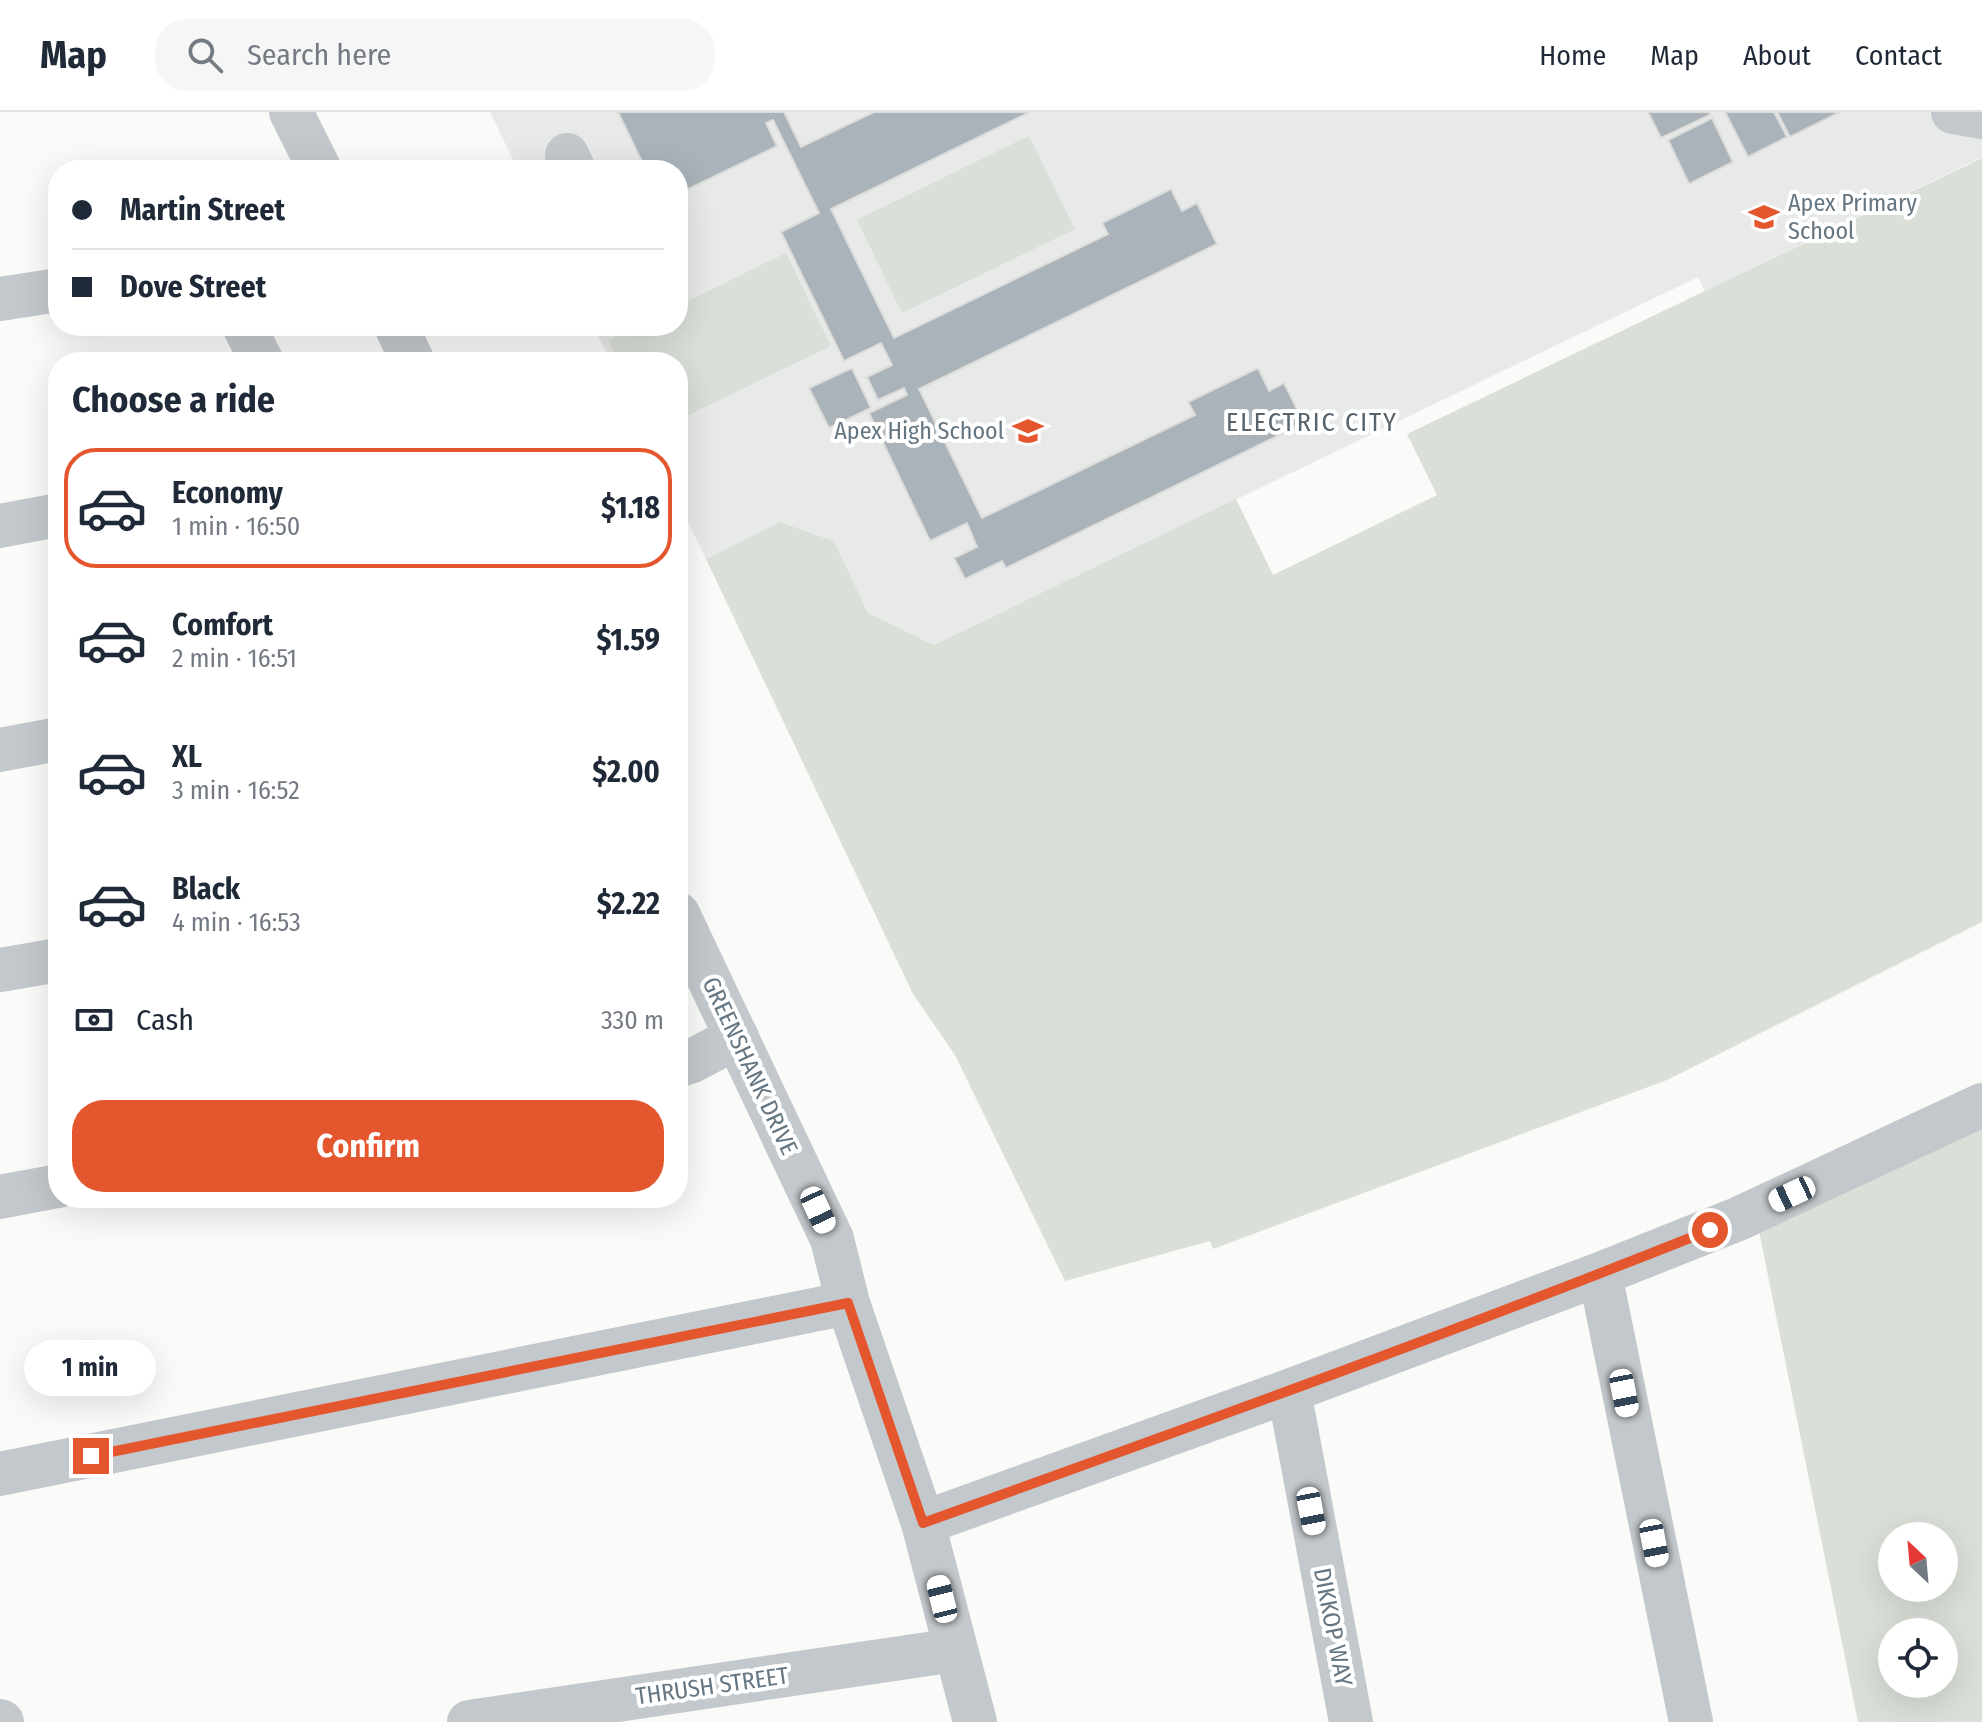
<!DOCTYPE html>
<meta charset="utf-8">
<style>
body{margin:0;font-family:"Fira Sans Condensed",sans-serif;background:#f6f6f7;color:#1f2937;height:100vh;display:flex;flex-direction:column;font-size:30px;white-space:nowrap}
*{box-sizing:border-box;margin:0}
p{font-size:26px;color:#747a83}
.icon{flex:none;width:44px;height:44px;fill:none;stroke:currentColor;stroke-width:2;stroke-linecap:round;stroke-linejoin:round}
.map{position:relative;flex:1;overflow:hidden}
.side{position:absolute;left:48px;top:240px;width:640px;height:856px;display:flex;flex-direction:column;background:#fff;border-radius:32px;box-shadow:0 8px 32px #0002}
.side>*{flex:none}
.guide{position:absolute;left:48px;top:48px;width:640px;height:176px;border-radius:32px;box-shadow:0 8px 32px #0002;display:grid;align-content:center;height:176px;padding:0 24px;background:#fff}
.needle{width:52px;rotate:334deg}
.fabs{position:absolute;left:1878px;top:1410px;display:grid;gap:16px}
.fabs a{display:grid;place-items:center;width:80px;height:80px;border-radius:50%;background:#fff;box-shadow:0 8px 32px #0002;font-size:40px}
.end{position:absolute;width:36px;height:36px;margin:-18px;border:10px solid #e4572e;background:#fff;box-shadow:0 0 0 4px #fff}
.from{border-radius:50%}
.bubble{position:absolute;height:56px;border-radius:28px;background:#fff;box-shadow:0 8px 32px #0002;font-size:26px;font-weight:700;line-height:56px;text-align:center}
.car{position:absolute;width:24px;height:48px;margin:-24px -12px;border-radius:10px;box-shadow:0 0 6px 2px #0007;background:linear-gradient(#fff 24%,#345 0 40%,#fff 0 76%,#345 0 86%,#fff 0)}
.guide b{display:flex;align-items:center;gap:28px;height:76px;font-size:30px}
.guide b+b{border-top:2px solid #e0e1e3}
.guide i{width:20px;height:20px;background:#1f2937}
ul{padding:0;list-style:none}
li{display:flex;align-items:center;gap:24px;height:120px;margin:0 16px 12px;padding:0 8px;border:4px solid transparent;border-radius:32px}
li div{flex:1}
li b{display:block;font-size:30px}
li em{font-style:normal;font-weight:700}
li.on{border-color:#e4572e}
li>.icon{width:72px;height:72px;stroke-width:1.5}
h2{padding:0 24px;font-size:36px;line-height:96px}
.pay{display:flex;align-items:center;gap:20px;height:88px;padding:0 24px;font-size:30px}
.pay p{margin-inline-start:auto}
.action{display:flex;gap:16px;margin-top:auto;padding:16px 24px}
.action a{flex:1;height:92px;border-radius:32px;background:#e4572e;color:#fff;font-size:32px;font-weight:700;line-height:92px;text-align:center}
header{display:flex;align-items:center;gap:48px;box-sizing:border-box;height:112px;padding:0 40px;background:#fff;border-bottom:2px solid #e0e1e3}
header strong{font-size:38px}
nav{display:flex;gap:44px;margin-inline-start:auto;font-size:28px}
.search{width:560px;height:72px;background:#f6f6f7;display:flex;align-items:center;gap:20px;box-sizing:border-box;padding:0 28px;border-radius:32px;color:#747a83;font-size:30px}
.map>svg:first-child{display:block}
</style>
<header>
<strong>Map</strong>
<div class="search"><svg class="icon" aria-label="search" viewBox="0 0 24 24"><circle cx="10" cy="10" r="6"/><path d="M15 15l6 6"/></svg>Search here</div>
<nav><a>Home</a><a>Map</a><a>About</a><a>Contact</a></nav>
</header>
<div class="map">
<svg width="1982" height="1610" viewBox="0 0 1982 1610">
<rect width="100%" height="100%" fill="#fafaf8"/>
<path fill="#e8e9e9" d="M490 0H1982V45L1705 179 1698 165 934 533 868 501 834 429 780 410 706 447 678 390V250H611L593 214H678V58H518Z"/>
<path fill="#dadfd7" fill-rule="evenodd" d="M1029 24 1075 117 902 201 857 108Z
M1982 46V810L1667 968 1213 1137 1210 1129 1065 1169 955 943 913 882 706 447 780 410 834 429 868 501 934 533 1236 387 1273 463 1437 383 1407 322Z
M786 141 831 234 678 308V250H618L608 228 636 214H678V194Z
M1982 1011V1610H1858L1759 1119ZM1892 1424H1944V1476H1892ZM1892 1520H1944V1572H1892Z"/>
<path fill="#aab3b9" stroke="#dcdcda" stroke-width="2" d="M618 0H784L801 35 874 0H1030L831 97 894 226 1108 122 1102 111 1171 77 1182 99 1197 91 1217 132 919 277 982 406 1195 303 1188 290 1258 256 1269 279 1284 271 1304 311 1006 456 1002 449 965 467 954 446 977 435 967 411 930 429 869 301 907 283 904 276 878 288 867 265 892 253 881 231 844 249 781 120 819 101 773 8 766 11 777 34 678 82V58H646Z
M1648 0H1709L1710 3 1661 26Z
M1725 0H1774L1787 25 1748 45Z
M1777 0H1840L1790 25Z
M1712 6 1733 50 1689 72 1668 28Z
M852 256 871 296 829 316 809 276Z"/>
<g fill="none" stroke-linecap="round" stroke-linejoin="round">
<path stroke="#c3c8cc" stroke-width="44" d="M291 0 320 58
M1953 0 1982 5
M567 43 574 58
M0 187 58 178
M244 214 262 250
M396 214 413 250
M0 414 58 403
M0 638 58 627
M678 802 832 1127 848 1191 923 1411 975 1610
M0 858 58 848
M678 954 692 949 737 925
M0 1085 58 1074
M1600 1162 1691 1610
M1289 1279 1351 1610
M0 1362 848 1191
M923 1411 1289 1279 1600 1162 1738 1107 1982 993
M0 1609 2 1610
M469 1610 955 1538"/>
</g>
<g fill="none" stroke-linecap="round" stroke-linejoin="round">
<path stroke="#e4572e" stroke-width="10" d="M91 1344 848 1191 923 1411C1187 1316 1450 1222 1710 1118"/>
</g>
<defs>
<g id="school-bare" transform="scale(2.4)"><path d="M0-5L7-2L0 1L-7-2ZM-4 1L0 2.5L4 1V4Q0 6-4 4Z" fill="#e4572e" stroke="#fff" stroke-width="2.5" paint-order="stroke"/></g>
</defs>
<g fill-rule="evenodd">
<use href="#school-bare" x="1764" y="105"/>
<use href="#school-bare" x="1028" y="319"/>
</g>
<g text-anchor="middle" stroke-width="8" stroke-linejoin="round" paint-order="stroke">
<g font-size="24" fill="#657683" stroke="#fff" text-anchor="start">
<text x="1788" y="99">Apex Primary<tspan x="1788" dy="28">School</tspan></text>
<text x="1004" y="327" text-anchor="end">Apex High School</text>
</g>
<g font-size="24" fill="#657683" stroke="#fff">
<text transform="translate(750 954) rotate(65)" y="8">GREENSHANK DRIVE</text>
<text transform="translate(1333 1515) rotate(79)" y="8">DIKKOP WAY</text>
<text transform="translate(712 1574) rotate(-8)" y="8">THRUSH STREET</text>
</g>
<g font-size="26" letter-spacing="2" fill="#57646e" stroke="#fff">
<text x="1312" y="319">ELECTRIC CITY</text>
</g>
</g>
</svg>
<div class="fabs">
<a><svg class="needle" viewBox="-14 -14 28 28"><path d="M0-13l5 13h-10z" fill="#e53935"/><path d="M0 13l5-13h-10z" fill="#747a83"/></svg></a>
<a><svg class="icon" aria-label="locate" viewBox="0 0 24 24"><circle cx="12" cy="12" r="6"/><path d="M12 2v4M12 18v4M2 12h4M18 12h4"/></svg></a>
</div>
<i class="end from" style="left:1710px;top:1118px"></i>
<i class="end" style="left:91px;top:1344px"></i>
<div class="bubble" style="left:24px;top:1228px;width:132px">1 min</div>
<i class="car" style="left:1792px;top:1082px;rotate:245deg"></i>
<i class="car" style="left:818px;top:1098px;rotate:155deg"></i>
<i class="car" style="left:1624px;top:1281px;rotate:169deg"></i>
<i class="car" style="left:1311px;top:1399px;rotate:169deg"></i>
<i class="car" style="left:1654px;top:1431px;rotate:169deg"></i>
<i class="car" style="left:942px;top:1487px;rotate:346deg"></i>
<div class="guide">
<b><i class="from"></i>Martin Street</b>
<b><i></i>Dove Street</b>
</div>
<section class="side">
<h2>Choose a ride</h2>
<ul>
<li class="on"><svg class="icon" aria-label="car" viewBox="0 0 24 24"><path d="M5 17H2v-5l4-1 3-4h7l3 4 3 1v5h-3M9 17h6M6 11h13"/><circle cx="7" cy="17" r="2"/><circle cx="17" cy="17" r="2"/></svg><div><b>Economy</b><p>1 min · 16:50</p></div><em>$1.18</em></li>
<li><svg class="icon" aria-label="car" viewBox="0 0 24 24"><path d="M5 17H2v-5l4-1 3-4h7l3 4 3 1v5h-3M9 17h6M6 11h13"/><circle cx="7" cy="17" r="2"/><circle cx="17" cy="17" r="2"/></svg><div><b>Comfort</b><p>2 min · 16:51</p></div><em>$1.59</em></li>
<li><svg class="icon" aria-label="car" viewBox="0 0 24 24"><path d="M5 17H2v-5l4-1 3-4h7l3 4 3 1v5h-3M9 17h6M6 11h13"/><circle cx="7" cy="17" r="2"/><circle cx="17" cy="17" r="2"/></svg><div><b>XL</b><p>3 min · 16:52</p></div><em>$2.00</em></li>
<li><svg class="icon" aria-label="car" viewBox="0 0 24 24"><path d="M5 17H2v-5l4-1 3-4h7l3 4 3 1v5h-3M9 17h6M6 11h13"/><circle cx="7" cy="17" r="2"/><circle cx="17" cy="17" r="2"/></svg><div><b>Black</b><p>4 min · 16:53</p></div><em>$2.22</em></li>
</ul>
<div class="pay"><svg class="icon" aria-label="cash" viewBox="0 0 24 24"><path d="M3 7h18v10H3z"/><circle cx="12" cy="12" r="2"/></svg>Cash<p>330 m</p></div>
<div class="action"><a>Confirm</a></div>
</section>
</div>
